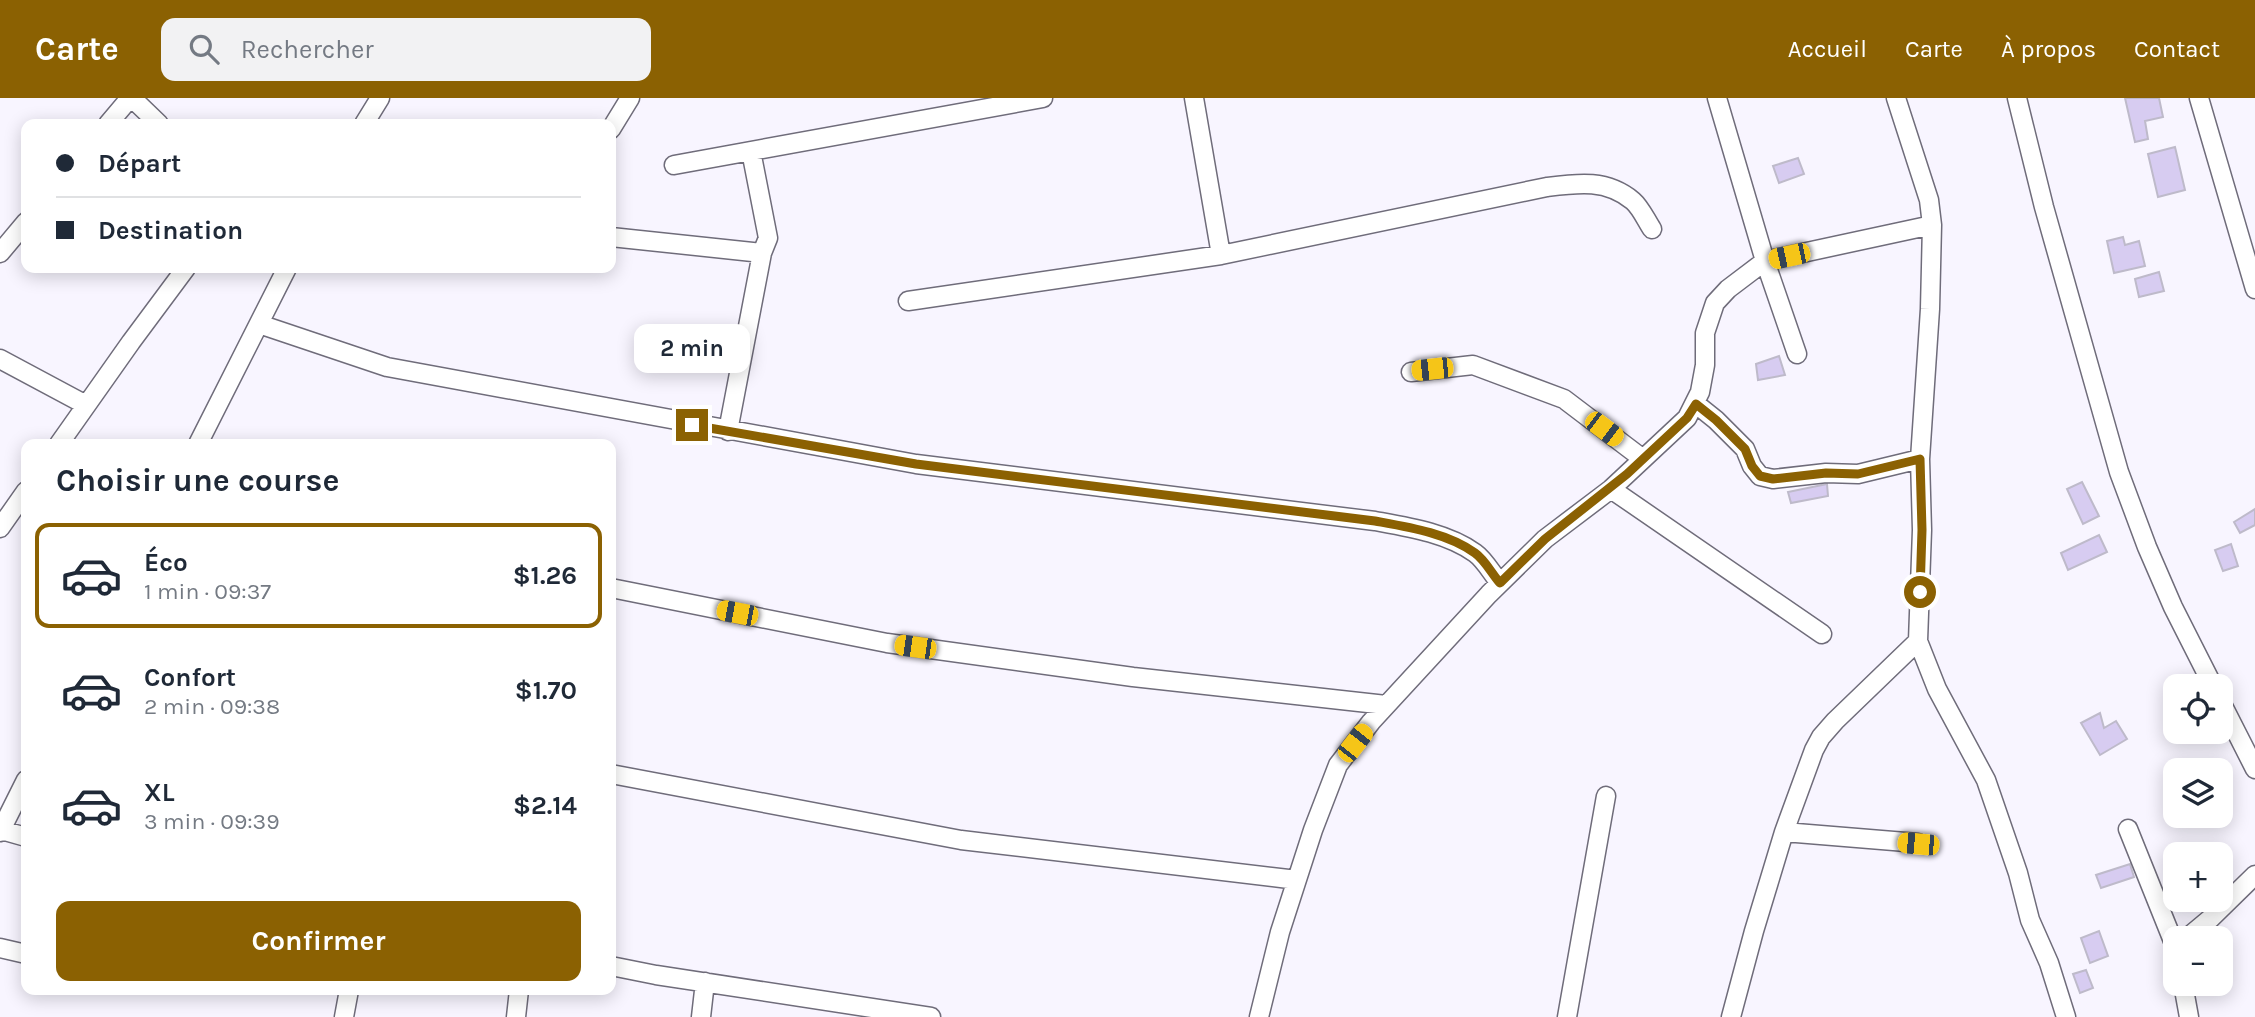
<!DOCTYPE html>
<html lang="fr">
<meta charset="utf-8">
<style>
body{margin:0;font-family:Karla,sans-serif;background:#f2f2f3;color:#1f2937;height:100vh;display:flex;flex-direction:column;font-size:26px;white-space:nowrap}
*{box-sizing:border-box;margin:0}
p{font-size:23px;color:#747a83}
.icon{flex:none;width:38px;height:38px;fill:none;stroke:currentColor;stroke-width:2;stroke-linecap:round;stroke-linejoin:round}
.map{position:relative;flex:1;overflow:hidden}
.drawer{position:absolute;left:21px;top:341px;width:595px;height:556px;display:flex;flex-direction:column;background:#fff;border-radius:14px;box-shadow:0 4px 18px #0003}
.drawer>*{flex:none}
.top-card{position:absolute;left:21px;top:21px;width:595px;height:154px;border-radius:14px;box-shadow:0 4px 18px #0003;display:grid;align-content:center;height:154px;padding:0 35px;background:#fff}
.fabs{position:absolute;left:2163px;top:576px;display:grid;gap:14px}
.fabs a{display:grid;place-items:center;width:70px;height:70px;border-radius:14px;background:#fff;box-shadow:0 4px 18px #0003;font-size:35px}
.end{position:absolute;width:32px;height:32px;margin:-16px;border:9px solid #8b6102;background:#fff;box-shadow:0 0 0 4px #fff}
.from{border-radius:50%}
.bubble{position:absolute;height:49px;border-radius:14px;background:#fff;box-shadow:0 4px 18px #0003;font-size:23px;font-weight:700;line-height:49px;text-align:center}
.car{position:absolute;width:21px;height:42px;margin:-21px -10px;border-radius:9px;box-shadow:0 0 5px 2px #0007;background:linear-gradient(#f5c518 24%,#345 0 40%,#f5c518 0 76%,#345 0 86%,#f5c518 0)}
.top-card b{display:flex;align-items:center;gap:24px;height:66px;font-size:26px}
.top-card b+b{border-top:2px solid #e0e1e3}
.top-card i{width:18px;height:18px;background:#1f2937}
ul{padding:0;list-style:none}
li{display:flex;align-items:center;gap:21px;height:105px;margin:0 14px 10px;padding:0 21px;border:4px solid transparent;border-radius:14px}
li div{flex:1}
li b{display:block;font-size:26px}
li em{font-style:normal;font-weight:700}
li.current{border-color:#8b6102}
li>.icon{width:63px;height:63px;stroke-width:1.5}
h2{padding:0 35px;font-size:32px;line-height:84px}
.button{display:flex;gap:14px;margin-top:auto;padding:14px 35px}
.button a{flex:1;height:80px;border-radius:14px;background:#8b6102;color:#fff;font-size:28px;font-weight:700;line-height:80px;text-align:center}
header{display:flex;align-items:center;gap:42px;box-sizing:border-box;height:98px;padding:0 35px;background:#8b6102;color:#fff}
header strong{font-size:33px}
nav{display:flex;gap:38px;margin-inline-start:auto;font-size:24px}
.search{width:490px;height:63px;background:#f2f2f3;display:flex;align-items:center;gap:18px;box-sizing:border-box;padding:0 24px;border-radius:14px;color:#747a83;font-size:26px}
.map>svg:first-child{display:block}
</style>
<header>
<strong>Carte</strong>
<div class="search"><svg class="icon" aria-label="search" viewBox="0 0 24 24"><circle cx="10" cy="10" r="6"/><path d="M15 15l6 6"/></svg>Rechercher</div>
<nav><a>Accueil</a><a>Carte</a><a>À propos</a><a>Contact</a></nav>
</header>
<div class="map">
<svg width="2255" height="919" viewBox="0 0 2255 919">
<rect width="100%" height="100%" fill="#f8f5ff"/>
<path fill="#d7ccf1" stroke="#bebaca" stroke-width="2" d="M2125 0H2159L2163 19 2145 23 2148 41 2135 44Z
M2175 49 2185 92 2158 99 2148 56Z
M1798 60 1804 76 1779 85 1773 68Z
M2123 139 2125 147 2139 143 2145 168 2114 175 2107 143Z
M2159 174 2164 193 2139 199 2135 181Z
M1779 258 1785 277 1758 282 1756 266Z
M2082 384 2099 418 2083 426 2067 391Z
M1827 386 1828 398 1791 405 1788 394Z
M2255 411V427L2240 435 2234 424Z
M2099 437 2107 454 2068 472 2061 455Z
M2231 446 2238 468 2223 473 2215 452Z
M2100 615 2104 630 2116 623 2127 641 2100 657 2081 625Z
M2130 766 2134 779 2101 790 2096 777Z
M2099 833 2108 858 2090 865 2081 840Z
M2086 872 2093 890 2080 895 2073 876Z"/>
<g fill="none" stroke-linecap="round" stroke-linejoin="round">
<g stroke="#6f6c7a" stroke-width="21">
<path id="street" d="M132 0 159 26
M1194 0 1221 157
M1717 0 1765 163 1797 256
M1896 0 1929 102 1932 127 1930 211 1920 361 1922 432 1918 543 1937 591 1986 682 2018 775 2030 822 2049 865 2066 919
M2017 0 2044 109 2119 374 2147 449 2173 509 2213 588
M2199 0 2255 191
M108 26 130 0
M364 26 380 0
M611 31 630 0
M674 67 1043 0
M611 139 762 155
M0 155 26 124
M908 203 1221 157 1547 89C1578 85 1607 81 1633 103 1641 110 1646 122 1652 131
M259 226 387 269 916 366 1375 423C1408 429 1447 435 1475 455 1485 462 1492 476 1500 485
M0 261 86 307
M1411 274 1473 267 1564 301 1643 361
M1696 306 1716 322 1745 351 1752 368 1760 378 1773 381 1826 375 1858 376 1920 361
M728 333 762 155 768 140 751 53
M59 346 131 244 186 170
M198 346 287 170
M1611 391 1822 536
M0 430 26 393
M611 490 887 545 1133 579 1386 607
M2221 604 2255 671
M611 676 961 742 1297 782
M2128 731 2175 848
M1 732 26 739
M0 734 26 682
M1784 734 1918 745
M2187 840 2211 820 2255 777
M0 850 26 856
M611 868 656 877 931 919
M2183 886 2189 919
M344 919 349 892
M516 919 519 892
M701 919 705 884
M1259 919 1280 834 1313 732 1338 667 1371 624 1489 496 1545 441 1611 391 1687 320 1700 294 1705 267V235L1715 205 1728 191 1765 163 1932 127
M1567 919 1606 698
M1731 919 1754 833 1784 734 1814 652 1821 639 1835 623 1918 543"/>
</g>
<use href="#street" stroke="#fff" stroke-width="18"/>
</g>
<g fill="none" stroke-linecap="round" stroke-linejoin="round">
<path stroke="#8b6102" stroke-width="9" d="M692 327 916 366 1375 423C1408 429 1447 435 1475 455 1485 462 1492 476 1500 485L1545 441 1627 376 1687 320 1696 306 1716 322 1745 351 1752 368 1760 378 1773 381 1826 375 1858 376 1920 361 1922 432 1920 494"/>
</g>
</svg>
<div class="fabs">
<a><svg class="icon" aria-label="locate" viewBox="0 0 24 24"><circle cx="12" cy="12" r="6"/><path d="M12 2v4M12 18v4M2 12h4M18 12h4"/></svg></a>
<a><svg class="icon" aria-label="layers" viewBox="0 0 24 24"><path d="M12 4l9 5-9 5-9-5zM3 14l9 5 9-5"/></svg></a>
<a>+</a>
<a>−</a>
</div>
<i class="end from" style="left:1920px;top:494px"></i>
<i class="end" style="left:692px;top:327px"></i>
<div class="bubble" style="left:634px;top:226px;width:116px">2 min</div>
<i class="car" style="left:1789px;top:158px;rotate:258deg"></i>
<i class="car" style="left:1432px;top:271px;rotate:264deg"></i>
<i class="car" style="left:1604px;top:331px;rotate:127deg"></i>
<i class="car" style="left:737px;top:515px;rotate:281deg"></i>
<i class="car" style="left:915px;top:549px;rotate:278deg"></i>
<i class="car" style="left:1355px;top:645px;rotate:38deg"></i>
<i class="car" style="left:1918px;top:746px;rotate:275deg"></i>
<div class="top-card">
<b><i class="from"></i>Départ</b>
<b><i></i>Destination</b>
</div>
<section class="drawer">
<h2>Choisir une course</h2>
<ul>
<li class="current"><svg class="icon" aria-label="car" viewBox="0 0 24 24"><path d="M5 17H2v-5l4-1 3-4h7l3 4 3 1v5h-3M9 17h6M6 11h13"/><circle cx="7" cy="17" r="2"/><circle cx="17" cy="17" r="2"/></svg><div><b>Éco</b><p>1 min · 09:37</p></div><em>$1.26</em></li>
<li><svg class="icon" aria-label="car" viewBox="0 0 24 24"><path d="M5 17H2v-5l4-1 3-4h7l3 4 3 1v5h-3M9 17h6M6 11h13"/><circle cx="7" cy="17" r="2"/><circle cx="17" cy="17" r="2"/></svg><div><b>Confort</b><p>2 min · 09:38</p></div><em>$1.70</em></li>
<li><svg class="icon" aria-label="car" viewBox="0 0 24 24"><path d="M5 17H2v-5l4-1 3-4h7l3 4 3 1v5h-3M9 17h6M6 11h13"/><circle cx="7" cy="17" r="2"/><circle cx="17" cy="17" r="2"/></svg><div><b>XL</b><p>3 min · 09:39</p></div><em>$2.14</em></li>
</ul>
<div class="button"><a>Confirmer</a></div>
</section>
</div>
